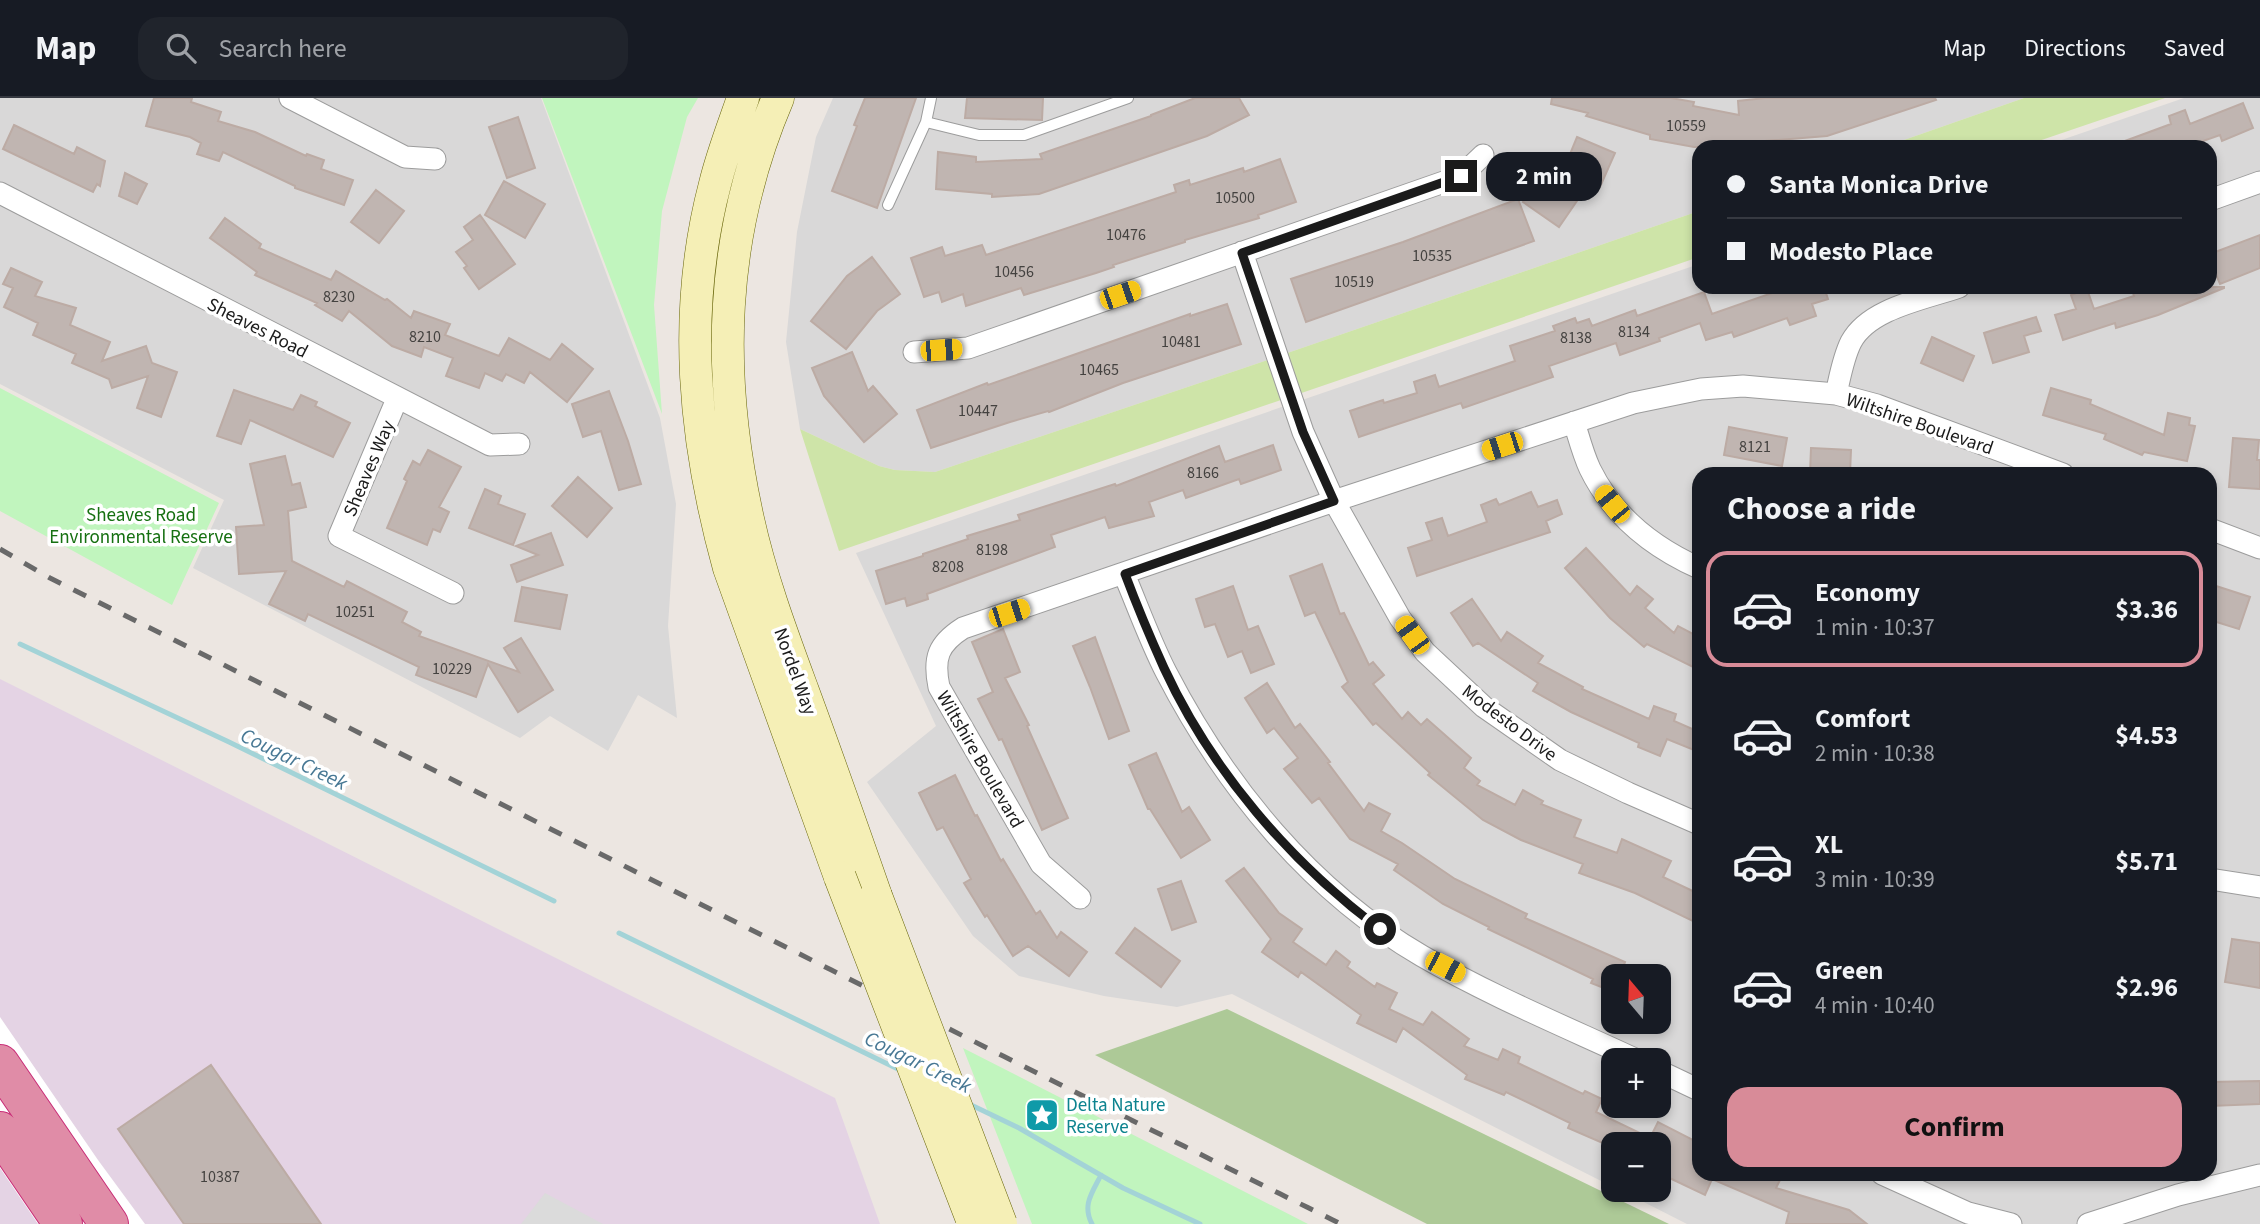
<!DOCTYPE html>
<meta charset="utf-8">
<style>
body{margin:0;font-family:"Source Sans 3",sans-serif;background:#20242c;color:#f1f3f6;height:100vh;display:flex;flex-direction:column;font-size:26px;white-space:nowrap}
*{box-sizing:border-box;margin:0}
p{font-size:23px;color:#9ea1a6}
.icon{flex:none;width:38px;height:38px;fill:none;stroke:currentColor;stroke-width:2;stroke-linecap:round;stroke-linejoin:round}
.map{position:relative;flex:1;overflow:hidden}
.drawer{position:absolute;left:1692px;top:369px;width:525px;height:714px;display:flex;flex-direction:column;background:#171b24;border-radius:21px;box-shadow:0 4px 10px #0003}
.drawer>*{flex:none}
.guide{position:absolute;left:1692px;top:42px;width:525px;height:154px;border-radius:21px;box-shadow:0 4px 10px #0003;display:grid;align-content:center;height:154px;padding:0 35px;background:#171b24}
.needle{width:46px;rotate:341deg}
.tools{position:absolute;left:1601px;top:866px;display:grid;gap:14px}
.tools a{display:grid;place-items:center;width:70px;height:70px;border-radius:14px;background:#171b24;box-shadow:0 4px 10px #0003;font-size:35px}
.end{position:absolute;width:32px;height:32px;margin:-16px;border:9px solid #1b1b1b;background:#fff;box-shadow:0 0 0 4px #fff}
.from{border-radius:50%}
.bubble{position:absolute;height:49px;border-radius:21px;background:#171b24;box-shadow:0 4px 10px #0003;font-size:23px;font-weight:700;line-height:49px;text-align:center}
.car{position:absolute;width:21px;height:42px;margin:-21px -10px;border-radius:9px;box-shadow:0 0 5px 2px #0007;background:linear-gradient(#f5c518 24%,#345 0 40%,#f5c518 0 76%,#345 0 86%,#f5c518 0)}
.guide b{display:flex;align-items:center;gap:24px;height:66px;font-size:26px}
.guide b+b{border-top:2px solid #363941}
.guide i{width:18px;height:18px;background:#f1f3f6}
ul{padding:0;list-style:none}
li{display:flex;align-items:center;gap:21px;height:116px;margin:0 14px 10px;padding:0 21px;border:4px solid transparent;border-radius:21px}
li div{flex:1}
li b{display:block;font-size:26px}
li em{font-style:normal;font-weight:700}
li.selected{border-color:#d88b98}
li>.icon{width:63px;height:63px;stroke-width:1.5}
h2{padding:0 35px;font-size:32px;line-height:84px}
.button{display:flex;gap:14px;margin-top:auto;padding:14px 35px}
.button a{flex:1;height:80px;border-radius:21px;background:#d88b98;color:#111;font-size:28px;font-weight:700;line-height:80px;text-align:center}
header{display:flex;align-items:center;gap:42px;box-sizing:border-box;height:98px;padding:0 35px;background:#171b24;border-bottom:2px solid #363941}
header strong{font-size:33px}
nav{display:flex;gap:38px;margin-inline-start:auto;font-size:24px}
.search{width:490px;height:63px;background:#20242c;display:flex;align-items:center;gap:18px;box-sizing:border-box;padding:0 24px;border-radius:21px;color:#9ea1a6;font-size:26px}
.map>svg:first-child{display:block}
</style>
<header>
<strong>Map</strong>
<div class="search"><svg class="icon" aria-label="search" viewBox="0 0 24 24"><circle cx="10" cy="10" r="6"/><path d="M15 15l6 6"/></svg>Search here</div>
<nav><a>Map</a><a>Directions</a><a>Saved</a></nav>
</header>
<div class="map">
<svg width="2260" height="1126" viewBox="0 0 2260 1126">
<rect width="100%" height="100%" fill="#ece6e1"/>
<path fill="#d9d8d8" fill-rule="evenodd" d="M0 0H541L660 320 676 406 668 528 677 620 638 597 608 653 550 618 520 640 193 470 224 402 0 286Z
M833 0H2024L1884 49H1699V113L1250 268 935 374 895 372 879 368 800 331 786 244 797 134 816 39Z
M2184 0H2260V1126H1687L1620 1092H1659V1046H1614L1613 1089 1232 896 1177 909 1104 898 1019 878 973 838 867 684 936 628 856 455 1699 166V189H2210V49H2041ZM1699 376H2210V1076H1699ZM1614 878H1659V924H1614ZM1614 962H1659V1008H1614Z"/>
<path fill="#e4d3e4" d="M0 581 835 1000 880 1126H0Z"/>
<path fill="#cee4a8" d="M2024 0H2165L2021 49H1884Z
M1699 113V159L839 453 800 331 879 368 895 372 935 374 1250 268Z"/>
<path fill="#adc997" d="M1227 911 1669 1126H1427L1095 957Z"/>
<path fill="#c1f5be" d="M542 0H698L687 19 662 113 654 207 662 316Z
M0 290 219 405 172 507 0 413Z
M963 950 1308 1126H1032Z"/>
<path fill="#dbdbdb" d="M545 1095 603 1126H521Z"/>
<path fill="#fff" d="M0 919 98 1062 145 1126H38L0 1070Z"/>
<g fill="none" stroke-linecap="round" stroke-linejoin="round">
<path stroke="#a3d3d7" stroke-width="5" d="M20 546 229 644 554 803
M619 835 902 973
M967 1005 1019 1030 1123 1090 1200 1126
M1092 1126C1082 1107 1092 1095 1101 1077"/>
</g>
<path fill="#c0b5b1" stroke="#bcaba4" stroke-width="2" d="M154 0H192L191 4 221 14 218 23 255 34 306 58 307 56 324 62 321 71 353 82 344 107 295 90V88L223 54 219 63 197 56 201 45 190 39 146 28Z
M865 0H916L877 110 832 93 857 28 854 27Z
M967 0H1043L1042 22 965 20Z
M1195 0H1239L1249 17 1207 38 1039 96 992 99V96L936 91 938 54 976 59V64L1042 61 1040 56 1151 18V17Z
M1552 0H1671L1694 4 1693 8 1739 17 1738 3 1765 0H1935L1936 2 1827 38 1728 46 1727 49H1694L1650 41V37L1586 18 1588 15 1551 6Z
M2243 5 2253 30 2222 43 2220 37 2186 49H2114V47L2171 26 2169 18 2185 12 2190 26Z
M518 19 535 70 507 80 489 29Z
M14 27 74 56 77 49 105 63 100 88 97 86 93 94 3 51Z
M1577 39 1615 55 1600 89 1590 84 1559 129 1523 104 1544 73 1559 83Z
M1280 61 1296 104 1258 117 1259 120 1185 142V144L1113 167 1114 169 1096 175 1024 197 1021 190 966 208 963 196 942 204 939 194 924 199 911 160 942 149 945 158 982 147 986 157 1176 94 1174 87 1189 82 1190 87 1243 70 1244 74Z
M125 75 147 86 137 106 119 98Z
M504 83 545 106 525 140 485 117Z
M376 92 404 113 379 145 351 124Z
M1518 101 1534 143 1306 224 1291 181 1403 144Z
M480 117 515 166 479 191 464 170 467 168 456 154 473 142 464 129Z
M225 120 261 146 259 150 331 182 336 173 385 202 387 201 411 220 414 213 450 226 445 237 499 258 509 240 550 262 562 246 593 271 567 304 530 274 524 285 506 276 502 283 485 275 479 290 446 278 453 260 424 249 421 259 392 248 349 213 342 223 315 207 317 205 255 177 257 174 210 140Z
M2260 137V170L2220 186 2210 162V156Z
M872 159 900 196 877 213 846 251 811 223 847 178Z
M11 170 42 184 35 198 76 210 70 227 110 244 102 263 146 248 152 265 177 274 161 319 137 310 148 278 112 290 109 281 72 265 76 256 33 237 38 225 4 209 13 190 3 186Z
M1776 189H1824L1828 201 1812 206 1816 218 1790 227 1787 220 1734 239 1732 234 1706 242 1700 225 1659 240 1660 243 1620 257 1616 245 1549 268 1553 279 1463 310 1461 305 1359 339 1350 313 1383 302 1384 305 1417 295 1414 284 1435 277 1439 289 1515 263 1510 248 1555 233 1553 228 1575 220 1577 225 1589 221 1592 228 1635 212 1637 218 1704 194 1712 216 1778 193Z
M2131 189H2224V190L2158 217 2116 230 2115 225 2063 242 2055 217 2076 211 2071 197 2087 191 2094 211 2134 198Z
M1227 206 1241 246 1123 285 1049 314 1048 313 1010 324 931 350 917 312 987 285 988 287 1190 216V218Z
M2036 219 2041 233 2024 238 2029 254 1993 265 1984 235Z
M1932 239 1974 258 1963 283 1921 265Z
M852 254 868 293 873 288 897 316 864 344 824 298 812 270Z
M2051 290 2091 302 2090 306 2164 337 2168 315 2190 320 2189 327 2195 328 2187 363 2144 354 2142 357 2104 341 2106 336 2043 317Z
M234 292 293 312 301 297 317 304 315 308 350 325 333 359 250 322 241 346 217 338Z
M609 293 628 343 641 386 619 392 601 333 583 339 572 306Z
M1729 329 1787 340 1782 368 1724 357Z
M2233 340 2259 342 2257 362H2260V391L2229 389Z
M1273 347 1281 372 1241 386 1239 381 1186 400 1183 392 1149 404 1154 418 1109 430 1105 419 1051 437 1055 449 927 496 928 501 907 508 905 500 886 506 876 473 923 458V456L968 441 967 438 1020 422 1018 417 1115 386 1116 388 1219 348 1225 364Z
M1811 350 1851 352 1850 376H1810Z
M428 352 461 369 439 409 449 414 440 434 433 431 427 447 387 430 407 383 404 381 413 363 420 367Z
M285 358 292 387 300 385 306 409 288 413 292 463 344 489 347 483 407 514 402 524 421 534 419 538 519 574 504 550 521 540 553 592 518 614 488 566 476 599 416 577 419 569 308 516 305 523 269 506 286 473 239 476 236 429 264 427 250 366Z
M578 379 612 410 587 439 552 408Z
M485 391 501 398 498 406 525 416 513 447 469 430Z
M1531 394 1538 409 1557 402 1562 416 1546 423 1550 434 1417 478 1408 450 1432 442 1426 425 1442 420 1448 438 1487 424 1481 407 1496 401 1499 407Z
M551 435 563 467 517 484 511 467 538 457 516 448Z
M1586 450 1630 497 1637 488 1653 501 1645 510 1674 535 1678 528 1699 539V572L1647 546 1644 549 1610 520 1565 470Z
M1322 466 1340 516 1344 515 1369 567 1373 564 1384 577 1373 586 1402 621 1408 614 1421 627 1427 621 1471 660 1464 670 1480 683 1477 687 1515 707 1523 692 1543 703 1541 706 1581 722 1574 739 1617 755 1622 741 1671 763 1663 779 1699 796V826L1635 795 1579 775 1583 766 1521 742 1483 722 1428 677 1430 675 1376 625 1373 627 1342 589 1348 584 1315 514 1305 518 1290 478Z
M2213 487 2250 499 2239 531 2210 522V496Z
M1233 488 1248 532 1258 528 1274 566 1251 575 1242 553 1228 559 1215 526 1205 529 1196 501Z
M522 489 567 497 560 531 515 523Z
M1472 501 1501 543 1507 534 1543 558 1538 565 1583 589 1582 591 1649 621 1654 608 1676 616 1674 623 1699 634V654L1667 641 1660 658 1638 649 1639 645 1571 614 1533 593 1538 585 1478 545 1473 548 1451 515Z
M1003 531 1020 574 1005 580 1029 627 1027 628 1068 720 1042 732 1002 641 999 642 978 601 993 594 972 544Z
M1095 539 1129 633 1109 641 1090 589 1073 548Z
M1267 585 1295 630 1300 626 1330 664 1328 665 1364 713 1369 705 1390 716 1381 733 1402 745 1455 781 1527 816 1525 820 1625 864 1620 878H1614V894L1591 885 1593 881 1488 831 1489 829 1443 806 1394 772 1398 766 1350 741 1319 700 1312 705 1284 671 1298 660 1274 630 1267 635 1245 600Z
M1156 655 1182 714 1189 709 1210 742 1181 760 1150 711H1148L1129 667Z
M955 677 975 718 977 717 1001 763 1003 761 1036 816 1040 813 1057 840 1061 834 1087 854 1069 878 1028 848 1013 858 987 817 985 819 964 785 971 781 943 729 937 732 919 695Z
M1244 770 1279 815 1302 831 1293 844 1326 867 1336 853 1350 864 1347 869 1375 889 1377 885 1397 895 1389 911 1423 927 1432 914 1469 941 1464 948 1498 962 1503 951 1520 959 1518 965 1583 996 1585 993 1602 1001 1596 1014 1650 1040 1658 1024 1699 1045V1076H1768L1780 1082 1776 1090 1849 1112 1867 1126H1786L1789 1114 1712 1081 1705 1097 1659 1075V1046H1605L1568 1030 1570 1025 1506 994 1504 997 1465 981 1467 977 1403 930 1396 944 1357 925 1361 917 1301 874 1298 879 1262 854 1271 841 1226 783Z
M1181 783 1196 824 1172 832 1158 791Z
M1135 830 1180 863 1161 889 1116 855Z
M2232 841 2260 845V890L2225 884Z
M211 967 321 1126H184L118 1031Z
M2260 983V1006L2210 1008V984Z"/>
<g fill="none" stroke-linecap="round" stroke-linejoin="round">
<g stroke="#9c9c9c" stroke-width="12">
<path id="lane" d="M926 24 979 37H1024L1128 0
M888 107 926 24 931 0"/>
</g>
<g stroke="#9c9c9c" stroke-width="23">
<path id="street" d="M290 0 405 59 435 61
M0 95 490 347 519 346
M2210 102 2260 84
M1242 154 1303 334 1334 403 1400 520 1425 554 1484 609 1560 662 1628 695 1699 726
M914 254 968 250 1461 78 1483 57
M1836 296C1840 279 1843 260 1851 244 1869 210 1925 201 1959 189
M397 301 339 438 453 495
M1574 324C1579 340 1583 356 1590 371 1613 418 1652 449 1699 470
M2210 431 2260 450
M1124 476C1138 509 1150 543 1166 574 1225 688 1310 793 1422 858 1491 898 1566 929 1637 962
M2210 781 2260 789
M1080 800 1041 766 939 589C933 560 938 546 963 530L1334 403 1633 305 1701 291 1743 288 1836 296 1877 307 2063 376
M1659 973 1699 992
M1882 1076 1968 1115 2011 1126
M2088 1126 2178 1097 2260 1077"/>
</g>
<g stroke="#68660b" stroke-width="33">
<path id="secondary" d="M743 0C733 29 722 57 715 86 681 215 694 344 729 470L840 779
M778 0C719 138 716 276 748 421 761 480 782 536 803 593 828 661 852 729 876 798"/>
</g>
<g stroke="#c92e78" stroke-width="40">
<path id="highway" d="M0 966 109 1126
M0 1033 63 1126"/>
</g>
<use href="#lane" stroke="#fff" stroke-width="10"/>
<use href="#street" stroke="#fff" stroke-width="21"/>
<use href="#secondary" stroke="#f5efb6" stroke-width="32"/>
<use href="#highway" stroke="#e08ca7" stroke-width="38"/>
<path stroke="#696969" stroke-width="5" stroke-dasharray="14 14" stroke-linecap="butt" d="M0 451 50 480C481 695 910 913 1341 1126"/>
<g stroke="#68660b" stroke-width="33" stroke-linecap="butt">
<path id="secondary-bridge" d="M840 779 971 1119
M876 798 1001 1126"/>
</g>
<use href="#secondary-bridge" stroke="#f5efb6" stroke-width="32"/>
</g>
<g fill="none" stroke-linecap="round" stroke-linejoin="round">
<path stroke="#1b1b1b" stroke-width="9" d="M1380 831C1290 764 1211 672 1164 570 1150 539 1137 508 1125 476L1334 403 1303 334 1242 155 1461 78"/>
</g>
<defs>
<g id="sight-square" transform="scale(1.75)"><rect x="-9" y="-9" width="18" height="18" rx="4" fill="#0f9aa8" stroke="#fff"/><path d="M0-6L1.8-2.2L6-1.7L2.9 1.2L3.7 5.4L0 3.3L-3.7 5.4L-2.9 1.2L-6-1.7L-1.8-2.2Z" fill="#fff"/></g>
</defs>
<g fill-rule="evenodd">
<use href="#sight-square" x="1042" y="1017"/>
</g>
<g text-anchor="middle" stroke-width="7" stroke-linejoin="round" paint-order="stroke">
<g font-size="16" fill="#444240">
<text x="1686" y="33">10559</text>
<text x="1235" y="105">10500</text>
<text x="1126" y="142">10476</text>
<text x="1432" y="163">10535</text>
<text x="1014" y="179">10456</text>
<text x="1354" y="189">10519</text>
<text x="339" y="204">8230</text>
<text x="1634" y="239">8134</text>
<text x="425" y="244">8210</text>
<text x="1576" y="245">8138</text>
<text x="1181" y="249">10481</text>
<text x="1099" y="277">10465</text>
<text x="978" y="318">10447</text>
<text x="1755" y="354">8121</text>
<text x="1203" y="380">8166</text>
<text x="992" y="457">8198</text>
<text x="948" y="474">8208</text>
<text x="355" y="519">10251</text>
<text x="452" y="576">10229</text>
<text x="220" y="1084">10387</text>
</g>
<g font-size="19" fill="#1b1b1b" stroke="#fff">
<text transform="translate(258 229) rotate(27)" y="7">Sheaves Road</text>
<text transform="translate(1920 325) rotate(19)" y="7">Wiltshire Boulevard</text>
<text transform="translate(368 370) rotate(-67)" y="7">Sheaves Way</text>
<text transform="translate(796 573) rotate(70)" y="7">Nordel Way</text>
<text transform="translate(1510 624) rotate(37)" y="7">Modesto Drive</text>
<text transform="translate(981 661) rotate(60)" y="7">Wiltshire Boulevard</text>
</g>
<g font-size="19" fill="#167011" stroke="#fff">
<text x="141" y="423">Sheaves Road<tspan x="141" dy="22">Environmental Reserve</tspan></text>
</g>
<g font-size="19" fill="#0d838f" stroke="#fff" text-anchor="start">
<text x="1066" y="1013">Delta Nature<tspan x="1066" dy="22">Reserve</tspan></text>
</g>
<g font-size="21" font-style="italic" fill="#487894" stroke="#fff">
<text transform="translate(294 661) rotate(26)" y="7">Cougar Creek</text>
<text transform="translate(918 964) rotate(26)" y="7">Cougar Creek</text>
</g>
</g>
</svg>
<div class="tools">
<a><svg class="needle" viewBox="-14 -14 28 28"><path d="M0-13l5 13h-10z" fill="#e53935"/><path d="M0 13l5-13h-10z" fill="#9ea1a6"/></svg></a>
<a>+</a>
<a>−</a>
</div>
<i class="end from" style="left:1380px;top:831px"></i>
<i class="end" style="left:1461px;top:78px"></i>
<div class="bubble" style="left:1486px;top:54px;width:116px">2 min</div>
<i class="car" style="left:1120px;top:197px;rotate:71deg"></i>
<i class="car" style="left:941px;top:252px;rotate:86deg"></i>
<i class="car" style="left:1502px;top:348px;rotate:252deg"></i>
<i class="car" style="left:1612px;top:406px;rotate:321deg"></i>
<i class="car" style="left:1009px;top:515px;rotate:72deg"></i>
<i class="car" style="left:1412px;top:537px;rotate:324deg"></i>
<i class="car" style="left:1445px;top:869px;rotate:117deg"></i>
<div class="guide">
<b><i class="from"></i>Santa Monica Drive</b>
<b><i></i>Modesto Place</b>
</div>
<section class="drawer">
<h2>Choose a ride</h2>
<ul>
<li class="selected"><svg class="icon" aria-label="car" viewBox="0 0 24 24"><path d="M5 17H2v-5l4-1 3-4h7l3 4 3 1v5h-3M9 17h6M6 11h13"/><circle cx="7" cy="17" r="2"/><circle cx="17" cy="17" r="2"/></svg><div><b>Economy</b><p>1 min · 10:37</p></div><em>$3.36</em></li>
<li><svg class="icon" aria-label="car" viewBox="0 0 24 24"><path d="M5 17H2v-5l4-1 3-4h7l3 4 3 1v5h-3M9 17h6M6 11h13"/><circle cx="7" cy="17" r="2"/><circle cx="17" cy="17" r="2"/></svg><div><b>Comfort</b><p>2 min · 10:38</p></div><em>$4.53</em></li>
<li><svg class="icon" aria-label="car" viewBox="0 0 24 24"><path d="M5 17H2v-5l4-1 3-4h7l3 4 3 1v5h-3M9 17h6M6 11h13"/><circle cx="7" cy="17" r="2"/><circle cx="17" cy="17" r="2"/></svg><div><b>XL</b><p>3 min · 10:39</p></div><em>$5.71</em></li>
<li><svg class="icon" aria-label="car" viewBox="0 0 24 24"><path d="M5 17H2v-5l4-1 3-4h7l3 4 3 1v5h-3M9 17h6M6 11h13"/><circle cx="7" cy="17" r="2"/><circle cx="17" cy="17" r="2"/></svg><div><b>Green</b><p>4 min · 10:40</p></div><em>$2.96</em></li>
</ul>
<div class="button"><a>Confirm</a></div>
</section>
</div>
